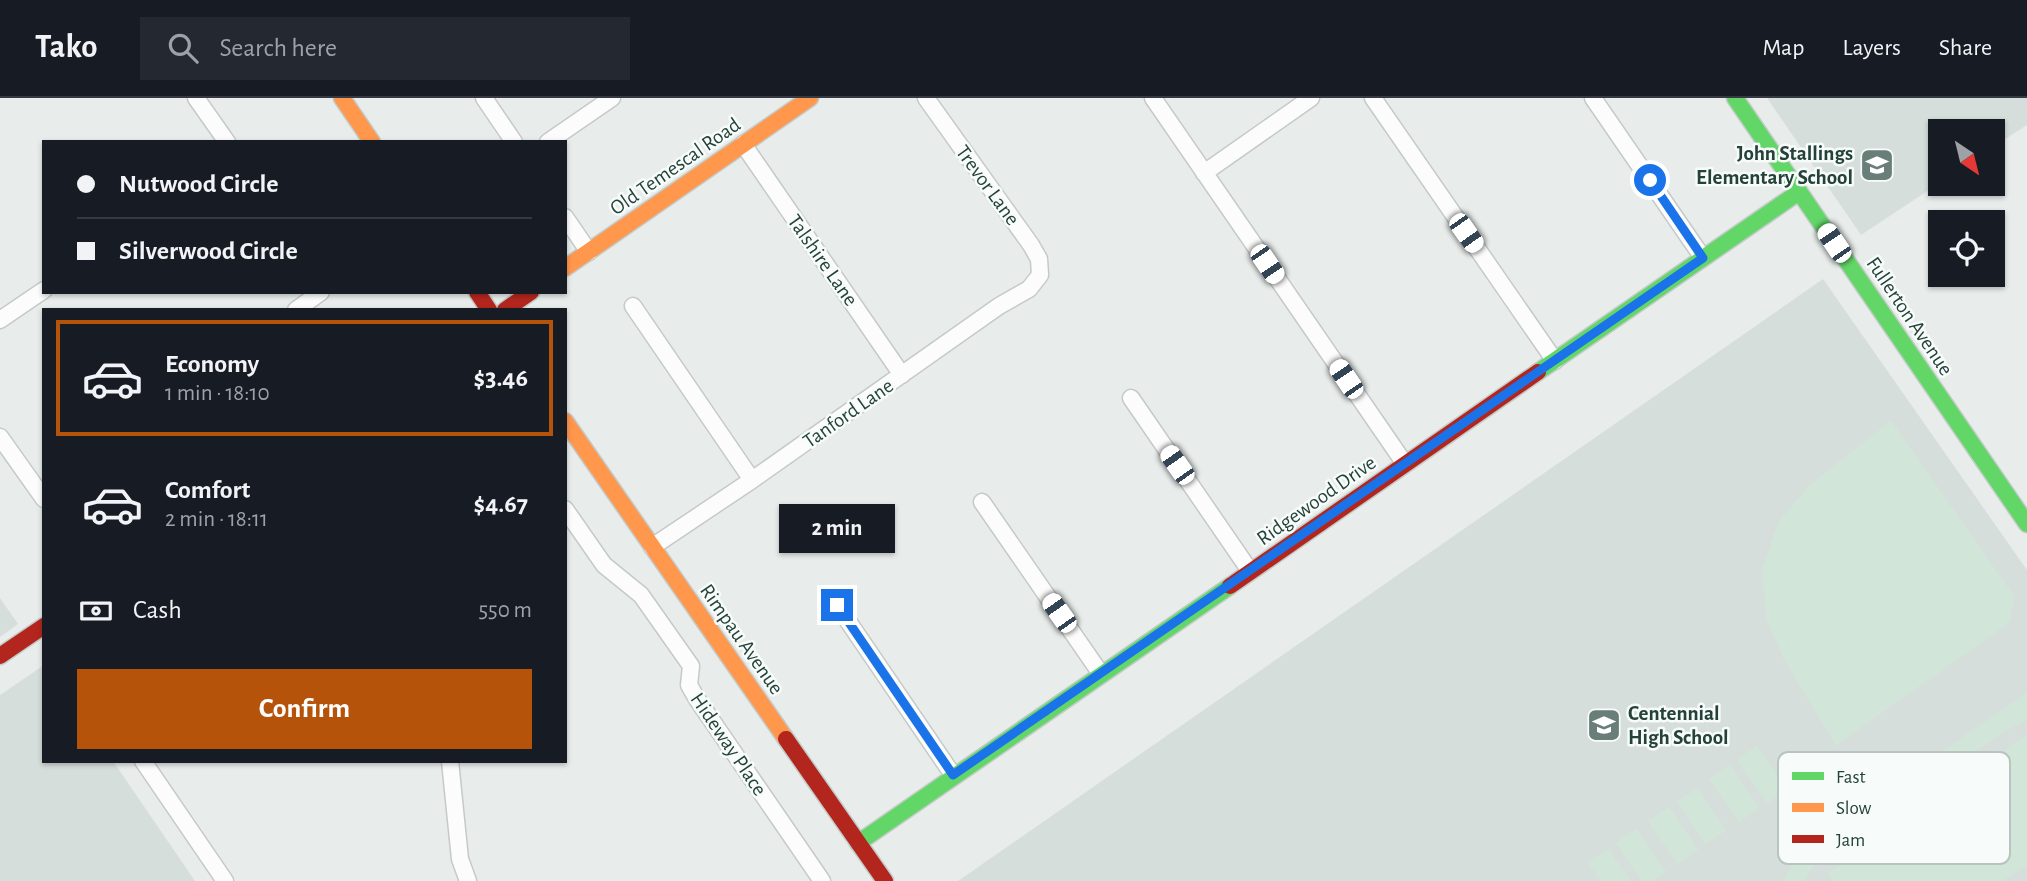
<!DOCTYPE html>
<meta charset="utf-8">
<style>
body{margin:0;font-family:"Alegreya Sans",sans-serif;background:#242831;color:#f1f3f6;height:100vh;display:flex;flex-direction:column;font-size:26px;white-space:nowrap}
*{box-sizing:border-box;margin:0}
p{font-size:23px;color:#9ea1a6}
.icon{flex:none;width:38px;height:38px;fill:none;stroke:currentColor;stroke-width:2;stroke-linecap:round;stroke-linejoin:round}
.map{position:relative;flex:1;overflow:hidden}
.details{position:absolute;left:42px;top:210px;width:525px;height:455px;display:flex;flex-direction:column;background:#171b24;border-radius:0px;box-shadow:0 2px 5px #0004}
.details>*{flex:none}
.guide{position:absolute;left:42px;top:42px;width:525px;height:154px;border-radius:0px;box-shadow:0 2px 5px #0004;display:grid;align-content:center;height:154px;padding:0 35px;background:#171b24}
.needle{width:46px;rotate:145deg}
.controls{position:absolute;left:1928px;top:21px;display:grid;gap:14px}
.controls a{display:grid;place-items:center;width:77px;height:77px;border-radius:0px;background:#171b24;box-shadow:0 2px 5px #0004;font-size:35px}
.end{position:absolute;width:32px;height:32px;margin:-16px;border:9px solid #1a73e8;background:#fff;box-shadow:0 0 0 4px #fff}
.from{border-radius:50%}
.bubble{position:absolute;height:49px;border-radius:0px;background:#171b24;box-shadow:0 2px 5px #0004;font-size:23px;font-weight:600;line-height:49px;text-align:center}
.car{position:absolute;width:21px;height:42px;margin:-21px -10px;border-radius:9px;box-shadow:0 0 5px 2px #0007;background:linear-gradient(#fff 24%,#345 0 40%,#fff 0 76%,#345 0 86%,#fff 0)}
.guide b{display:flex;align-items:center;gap:24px;height:66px;font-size:26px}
.guide b+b{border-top:2px solid #363941}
.guide i{width:18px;height:18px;background:#f1f3f6}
ul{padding:12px 0 0;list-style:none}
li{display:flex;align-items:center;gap:21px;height:116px;margin:0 14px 10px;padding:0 21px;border:4px solid transparent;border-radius:0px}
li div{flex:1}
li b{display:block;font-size:26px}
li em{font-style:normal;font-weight:600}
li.active{border-color:#b45309}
li>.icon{width:63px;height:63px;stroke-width:1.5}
.pay{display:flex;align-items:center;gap:18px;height:77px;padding:0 35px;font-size:26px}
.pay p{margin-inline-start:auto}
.primary-button{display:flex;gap:14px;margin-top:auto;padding:14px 35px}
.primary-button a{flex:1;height:80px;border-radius:0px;background:#b45309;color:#fff;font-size:28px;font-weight:600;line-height:80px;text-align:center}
header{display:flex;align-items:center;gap:42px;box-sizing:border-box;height:98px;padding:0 35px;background:#171b24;border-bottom:2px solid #363941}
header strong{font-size:33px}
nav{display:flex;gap:38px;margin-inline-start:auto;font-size:24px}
.search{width:490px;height:63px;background:#242831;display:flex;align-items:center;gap:18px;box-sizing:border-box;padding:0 24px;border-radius:0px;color:#9ea1a6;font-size:26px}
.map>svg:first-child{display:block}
</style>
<header>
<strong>Tako</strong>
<div class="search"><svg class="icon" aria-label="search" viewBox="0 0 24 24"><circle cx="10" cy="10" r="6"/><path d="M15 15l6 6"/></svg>Search here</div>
<nav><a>Map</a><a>Layers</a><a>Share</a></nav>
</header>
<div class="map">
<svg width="2027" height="783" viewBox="0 0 2027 783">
<rect width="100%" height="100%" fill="#e8edeb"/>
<path fill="#d6dedb" d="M1767 0H2027V27L1993 49V33H1941V84L1861 137Z
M1823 181 2027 472V783H958Z
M0 500 18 526 0 539Z
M44 567V663H113L195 783H0V597Z"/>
<path fill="#d1e6d8" d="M1891 323 2014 498 2010 524 1836 647 1784 561 1767 521 1762 474 1779 423 1810 387Z
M2027 595V622L2007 632 1827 756 1811 771 1804 783H1784L1796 759 1816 740Z
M2025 638 2027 641V767L2003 783H1833L1828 775Z
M1757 648 1787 691 1767 705 1737 662Z
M1730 667 1759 710 1739 724 1709 681Z
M1697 690 1726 732 1706 746 1677 704Z
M1669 709 1698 752 1678 766 1648 723Z
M1636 731 1666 774 1653 783H1642L1616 745Z
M1608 751 1631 783H1601L1588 765Z"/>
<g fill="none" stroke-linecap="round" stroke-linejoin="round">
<g stroke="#c5cac8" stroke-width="19">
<path id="street" d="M196 0 227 44
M484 0 514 44
M1153 0 1405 366
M1373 0 1555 263
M1593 0 1703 160
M548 44 612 0
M743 46 902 277
M1204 75 1311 0
M565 119 589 154
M633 208 752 382
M296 212 321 194
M0 222 44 192
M1131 300 1250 473
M0 339 44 401
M982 404 1101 576
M565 411 604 467 641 497 691 568 689 587 697 601 822 783
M652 449 752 382 999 208 1029 191 1040 177 1039 161 1031 147 926 0
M837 507 953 677
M143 663 225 783
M450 663 460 761 468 783"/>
</g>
<g stroke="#c3cbc8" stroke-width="19">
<path id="fast" d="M1735 0 2027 426
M1538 274 1799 94
M858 745 1230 488"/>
</g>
<g stroke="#c3cbc8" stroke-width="19">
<path id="slow" d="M342 0 372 44
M565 170 810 0
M565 323 786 641"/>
</g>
<g stroke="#c3cbc8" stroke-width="19">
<path id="jam" d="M477 194 489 212
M505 212 531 194
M1230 488 1538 274
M0 558 44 528
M786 641 885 783"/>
</g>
<use href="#street" stroke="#fcfcfc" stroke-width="16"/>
<use href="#fast" stroke="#63d668" stroke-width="16"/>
<use href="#slow" stroke="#ff974d" stroke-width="16"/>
<use href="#jam" stroke="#b3261e" stroke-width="16"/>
</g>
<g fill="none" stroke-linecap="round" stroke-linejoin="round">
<path stroke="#1a73e8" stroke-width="9" d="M837 507 953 677 1703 160 1650 82"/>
</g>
<defs>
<g id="school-square" transform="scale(1.75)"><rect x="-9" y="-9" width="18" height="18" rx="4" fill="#697e78" stroke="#f7fbf9"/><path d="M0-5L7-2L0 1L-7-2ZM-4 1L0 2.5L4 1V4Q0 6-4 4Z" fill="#fff"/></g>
</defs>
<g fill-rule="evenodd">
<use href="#school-square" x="1877" y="67"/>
<use href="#school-square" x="1604" y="627"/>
</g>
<g text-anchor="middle" stroke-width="5" stroke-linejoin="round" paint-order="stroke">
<g font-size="21" font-weight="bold" fill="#24423a" stroke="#f7fbf9" text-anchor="end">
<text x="1853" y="62">John Stallings<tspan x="1853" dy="24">Elementary School</tspan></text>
<text x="1628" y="622" text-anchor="start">Centennial<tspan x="1628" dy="24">High School</tspan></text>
</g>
<g font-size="21" fill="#24423a" stroke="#f7fbf9">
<text transform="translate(675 68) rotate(-35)" y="7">Old Temescal Road</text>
<text transform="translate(988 87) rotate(54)" y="7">Trevor Lane</text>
<text transform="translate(823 162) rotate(55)" y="7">Talshire Lane</text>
<text transform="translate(1910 218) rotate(56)" y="7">Fullerton Avenue</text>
<text transform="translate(848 315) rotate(-35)" y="7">Tanford Lane</text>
<text transform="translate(1316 402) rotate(-35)" y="7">Ridgewood Drive</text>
<text transform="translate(742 541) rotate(55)" y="7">Rimpau Avenue</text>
<text transform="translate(729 646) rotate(56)" y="7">Hideway Place</text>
</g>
</g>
<rect x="1778" y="654" width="232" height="112" rx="10" fill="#f7fbf9" stroke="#b8c4c0" stroke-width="2"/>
<rect x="1792" y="674" width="32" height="8" fill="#63d668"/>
<rect x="1792" y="705" width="32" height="9" fill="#ff974d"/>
<rect x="1792" y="737" width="32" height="8" fill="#b3261e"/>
<g font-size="19" fill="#24423a">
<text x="1836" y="685">Fast</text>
<text x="1836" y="716">Slow</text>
<text x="1836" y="748">Jam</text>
</g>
</svg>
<div class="controls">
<a><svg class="needle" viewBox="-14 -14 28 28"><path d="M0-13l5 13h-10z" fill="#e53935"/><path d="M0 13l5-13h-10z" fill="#9ea1a6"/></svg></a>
<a><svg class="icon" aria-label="locate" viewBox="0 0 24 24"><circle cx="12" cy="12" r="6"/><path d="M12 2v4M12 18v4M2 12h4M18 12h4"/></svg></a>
</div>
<i class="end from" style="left:1650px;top:82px"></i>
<i class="end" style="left:837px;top:507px"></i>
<div class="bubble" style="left:779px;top:406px;width:116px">2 min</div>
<i class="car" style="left:1466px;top:135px;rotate:145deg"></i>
<i class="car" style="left:1834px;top:145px;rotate:326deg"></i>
<i class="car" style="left:1267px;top:166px;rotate:146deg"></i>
<i class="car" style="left:1346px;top:281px;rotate:326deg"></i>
<i class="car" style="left:1177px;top:367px;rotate:325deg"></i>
<i class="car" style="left:1059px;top:515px;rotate:325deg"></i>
<div class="guide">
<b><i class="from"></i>Nutwood Circle</b>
<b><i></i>Silverwood Circle</b>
</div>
<section class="details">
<ul>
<li class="active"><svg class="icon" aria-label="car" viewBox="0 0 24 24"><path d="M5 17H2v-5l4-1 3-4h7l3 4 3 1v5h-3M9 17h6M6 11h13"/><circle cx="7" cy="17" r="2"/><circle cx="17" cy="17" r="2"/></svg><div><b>Economy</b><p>1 min · 18:10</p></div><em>$3.46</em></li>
<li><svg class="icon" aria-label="car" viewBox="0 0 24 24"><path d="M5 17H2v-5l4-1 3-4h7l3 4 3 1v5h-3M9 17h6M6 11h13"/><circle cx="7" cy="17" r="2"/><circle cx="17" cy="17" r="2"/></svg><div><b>Comfort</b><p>2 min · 18:11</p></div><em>$4.67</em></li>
</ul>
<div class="pay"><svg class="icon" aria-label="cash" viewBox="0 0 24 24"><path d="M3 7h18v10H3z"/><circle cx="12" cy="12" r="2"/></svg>Cash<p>550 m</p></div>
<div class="primary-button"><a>Confirm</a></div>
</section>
</div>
